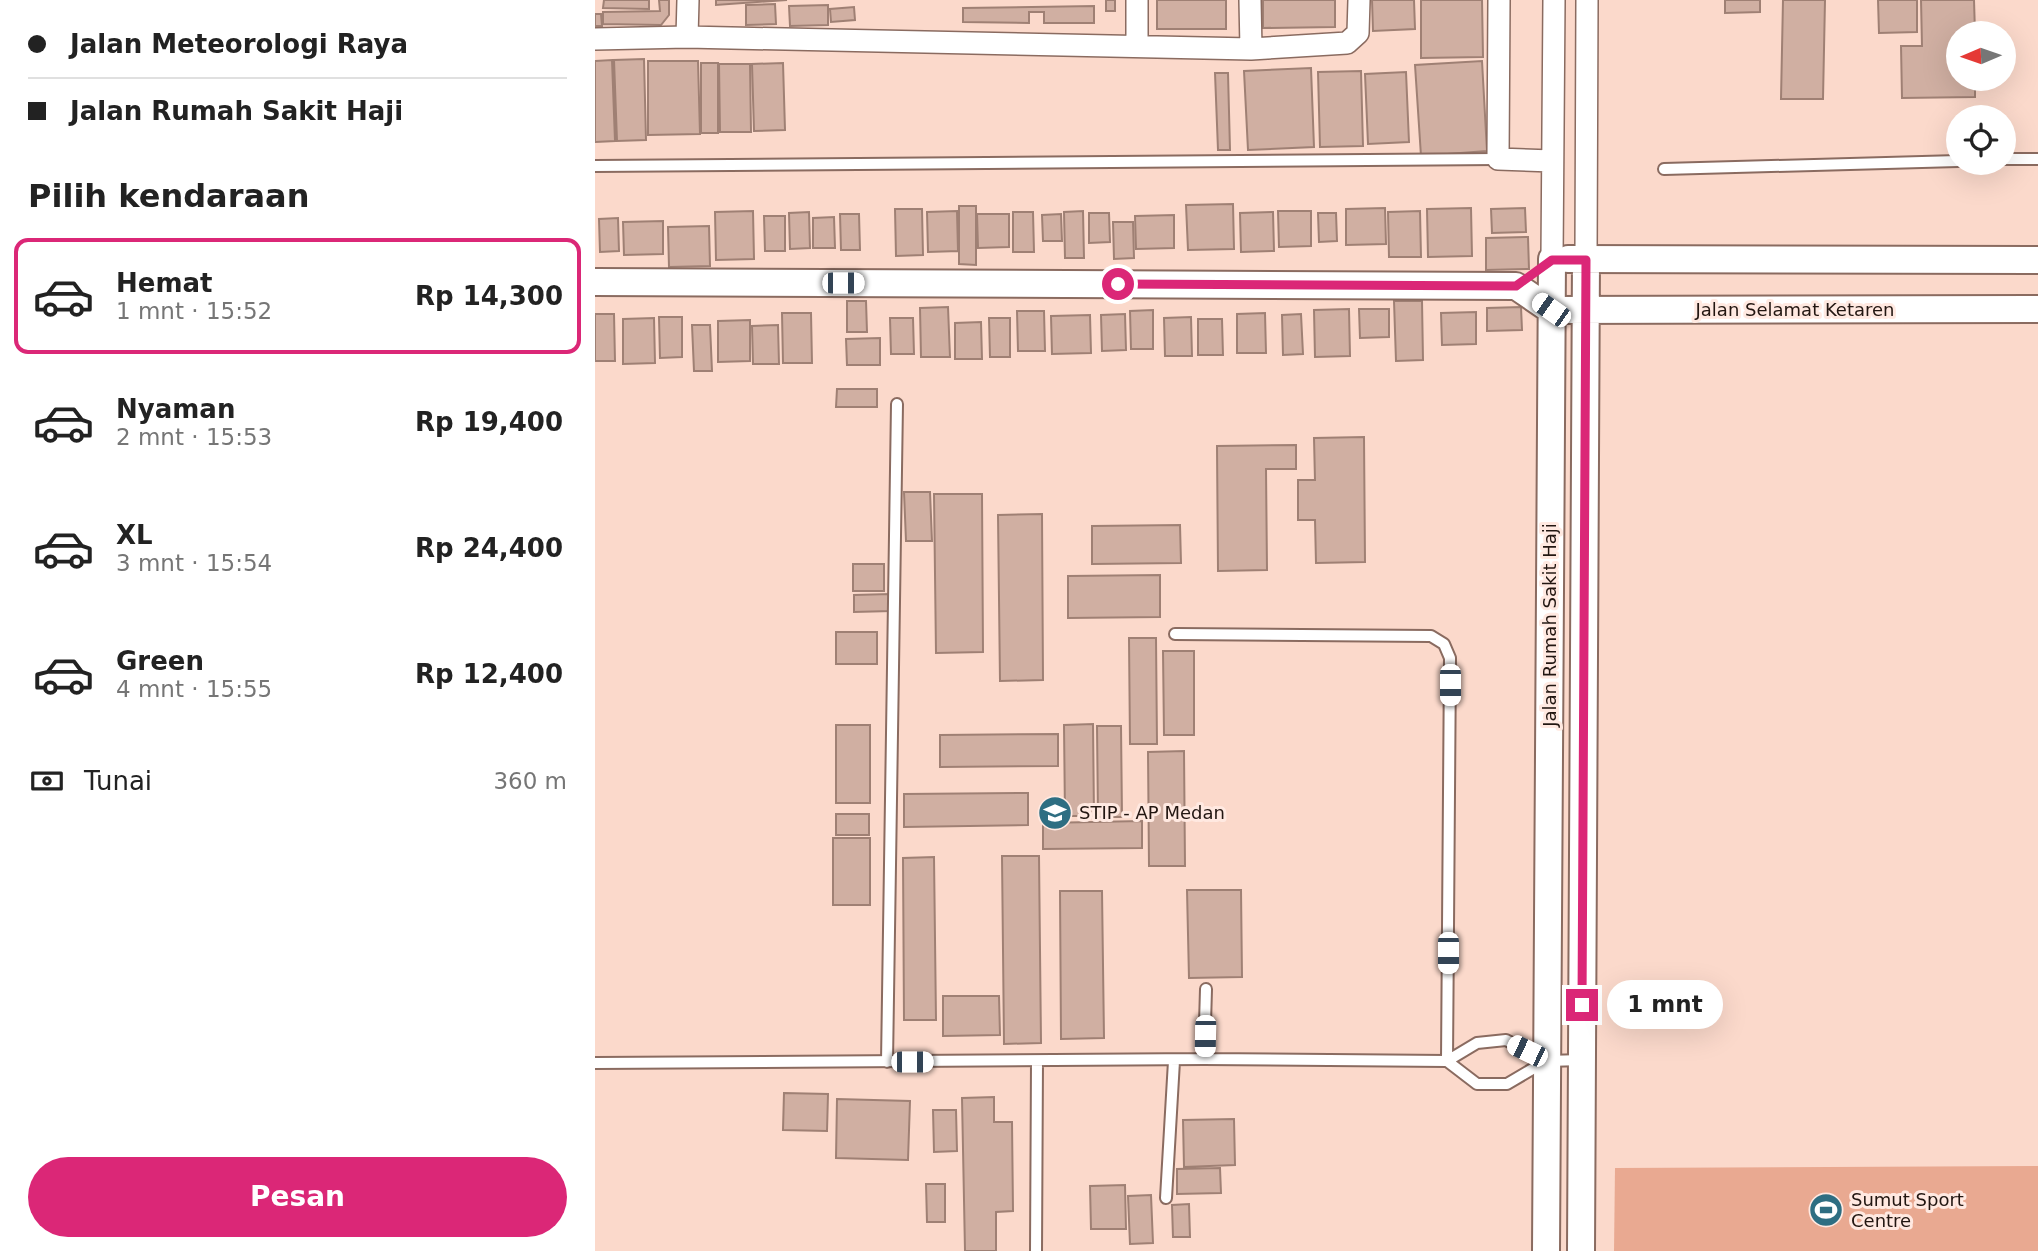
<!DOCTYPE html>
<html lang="id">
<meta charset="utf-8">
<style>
body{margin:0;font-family:"DejaVu Sans",sans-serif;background:#f6f6f6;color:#222;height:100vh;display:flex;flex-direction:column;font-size:26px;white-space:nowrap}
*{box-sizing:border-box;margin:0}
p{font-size:23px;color:#767676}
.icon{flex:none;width:38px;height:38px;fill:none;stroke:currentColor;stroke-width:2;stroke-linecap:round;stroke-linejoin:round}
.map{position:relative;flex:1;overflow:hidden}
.sheet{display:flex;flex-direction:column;background:#fff;width:595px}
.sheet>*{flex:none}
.top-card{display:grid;align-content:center;height:154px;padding:0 28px;background:#fff}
.needle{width:46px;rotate:268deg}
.fabs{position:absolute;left:1351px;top:21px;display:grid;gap:14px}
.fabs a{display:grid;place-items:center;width:70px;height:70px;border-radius:50%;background:#fff;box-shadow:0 7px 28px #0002;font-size:35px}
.end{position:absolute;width:32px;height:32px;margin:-16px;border:9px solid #db2777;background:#fff;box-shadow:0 0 0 4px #fff}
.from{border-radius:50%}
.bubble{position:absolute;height:49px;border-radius:24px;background:#fff;box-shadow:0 7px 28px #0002;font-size:23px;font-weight:700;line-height:49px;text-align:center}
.car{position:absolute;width:21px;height:42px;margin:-21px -10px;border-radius:9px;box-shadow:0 0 5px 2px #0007;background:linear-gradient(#fff 24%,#345 0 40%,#fff 0 76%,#345 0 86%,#fff 0)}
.top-card b{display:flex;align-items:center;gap:24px;height:66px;font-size:26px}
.top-card b+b{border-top:2px solid #e0e0e0}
.top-card i{width:18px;height:18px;background:#222}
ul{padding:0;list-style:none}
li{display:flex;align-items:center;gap:21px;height:116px;margin:0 14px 10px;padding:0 14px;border:4px solid transparent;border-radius:14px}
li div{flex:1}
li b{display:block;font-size:26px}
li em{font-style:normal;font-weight:700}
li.on{border-color:#db2777}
li>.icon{width:63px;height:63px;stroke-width:1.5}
h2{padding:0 28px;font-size:32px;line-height:84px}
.pay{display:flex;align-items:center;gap:18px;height:77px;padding:0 28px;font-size:26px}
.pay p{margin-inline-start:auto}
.button{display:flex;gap:14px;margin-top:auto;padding:14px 28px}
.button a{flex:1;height:80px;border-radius:42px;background:#db2777;color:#fff;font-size:28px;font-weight:700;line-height:80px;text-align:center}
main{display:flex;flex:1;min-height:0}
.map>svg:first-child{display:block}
</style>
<main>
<section class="sheet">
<div class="top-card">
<b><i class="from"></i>Jalan Meteorologi Raya</b>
<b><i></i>Jalan Rumah Sakit Haji</b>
</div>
<h2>Pilih kendaraan</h2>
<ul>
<li class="on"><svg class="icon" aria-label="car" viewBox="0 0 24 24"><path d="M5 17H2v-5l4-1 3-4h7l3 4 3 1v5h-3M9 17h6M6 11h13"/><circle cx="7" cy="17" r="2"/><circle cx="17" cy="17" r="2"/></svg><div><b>Hemat</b><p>1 mnt · 15:52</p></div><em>Rp 14,300</em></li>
<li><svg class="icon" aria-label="car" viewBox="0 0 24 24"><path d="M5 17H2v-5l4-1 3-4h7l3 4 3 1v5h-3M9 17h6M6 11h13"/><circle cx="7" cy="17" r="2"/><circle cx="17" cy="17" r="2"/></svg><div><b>Nyaman</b><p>2 mnt · 15:53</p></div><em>Rp 19,400</em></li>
<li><svg class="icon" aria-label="car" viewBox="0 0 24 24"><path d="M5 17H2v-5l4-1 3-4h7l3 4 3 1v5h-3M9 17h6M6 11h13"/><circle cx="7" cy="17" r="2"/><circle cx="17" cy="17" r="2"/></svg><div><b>XL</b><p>3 mnt · 15:54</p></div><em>Rp 24,400</em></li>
<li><svg class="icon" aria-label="car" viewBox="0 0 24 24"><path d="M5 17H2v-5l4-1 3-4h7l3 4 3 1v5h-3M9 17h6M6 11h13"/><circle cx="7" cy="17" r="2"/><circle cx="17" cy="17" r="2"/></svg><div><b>Green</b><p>4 mnt · 15:55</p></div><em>Rp 12,400</em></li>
</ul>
<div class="pay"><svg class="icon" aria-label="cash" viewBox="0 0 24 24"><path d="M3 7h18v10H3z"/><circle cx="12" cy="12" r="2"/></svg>Tunai<p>360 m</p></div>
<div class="button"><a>Pesan</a></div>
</section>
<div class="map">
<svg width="1443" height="1251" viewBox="0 0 1443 1251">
<rect width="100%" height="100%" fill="#fbd9cb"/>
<path fill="#e9a991" d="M1443 1166V1251H1019L1020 1168Z"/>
<path fill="#d0afa2" stroke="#9f8074" stroke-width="2" d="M9 0H54V9L8 8Z
M64 0H74V15L66 25 8 24V12L65 11Z
M121 0H192L121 5Z
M511 0H520V11H511Z
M562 0H631V29H562Z
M668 0H740V27L668 28Z
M777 0H819L820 29 778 31Z
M826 0H887L888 57 826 58Z
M1130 0H1165V12L1130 13Z
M1188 0H1230L1228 99H1186Z
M1283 0H1322V32L1284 33Z
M1326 0H1379L1380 33H1363V79H1380V97L1307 98 1306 46H1327Z
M180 4 181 24 151 25V5Z
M233 5V25L195 26 194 6Z
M499 6V23H449V12H434V23L368 22V8Z
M259 7 260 20 236 22 235 9Z
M0 14H6L7 26H0Z
M49 59 51 140 22 141 19 60Z
M17 60 20 141 0 142V61Z
M53 61H103L105 134 53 135Z
M887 61 892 151 826 156 820 65Z
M106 63H123V133H106Z
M188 63 190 130 159 131 157 64Z
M124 64H155L156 132H125Z
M716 68 719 147 653 150 649 71Z
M766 71 768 146 725 147 723 72Z
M811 72 814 142 773 144 770 74Z
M620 73H633L635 150H623Z
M638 204 639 249 593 250 591 205Z
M364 206H381V265L364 264Z
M790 208 791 244 751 245V209Z
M876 208 877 256 833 257 832 209Z
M930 208 931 232 897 233 896 209Z
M300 209H327L328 255 301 256Z
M158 211 159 259 121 260 120 212Z
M362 211 363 251 333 252 332 212Z
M488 211 489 258H470L469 212Z
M683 211H716V246L684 247Z
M825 211 826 257H794L793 212Z
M214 212 215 248 195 249 194 213Z
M418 212H438L439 252H418Z
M678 212 679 251 646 252 645 213Z
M494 213H514L515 242 494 243Z
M723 213H741L742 241 724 242Z
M245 214H264L265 250H246Z
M382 214H414V247L383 248Z
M466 214 467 241H448L447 215Z
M579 215V248L541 249 540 216Z
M169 216H190V251H170Z
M239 217 240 248H218V218Z
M23 218 24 251 5 252 4 219Z
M68 221V254L29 255 28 222Z
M518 222H538L539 258 519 259Z
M114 226 115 266 74 267 73 227Z
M933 237 934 269 891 270V238Z
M252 301H271L272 332H252Z
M799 301H827L828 360 801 361Z
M353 307 355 357H326L325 308Z
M926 307 927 330 892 331V308Z
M754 309 755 356 720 357 719 310Z
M764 309H794V337L765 338Z
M558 310V349H536L535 311Z
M422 311H449L450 351H423Z
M881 312V344L847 345 846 313Z
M187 313H216L217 363H188Z
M670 313 671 353H642V314Z
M0 314H19L20 361H0Z
M530 314 531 350 507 351 506 315Z
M706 314 708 354 688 355 687 315Z
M495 315 496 353 457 354 456 316Z
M64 317H87V357L65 358Z
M596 317 597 356H570L569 318Z
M59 318 60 363 28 364V319Z
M295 318H318L319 354H296Z
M394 318H415V357H395Z
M603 319H627L628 355H603Z
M155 320V361L123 362V321Z
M386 322 387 359H360V323Z
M97 325H115L117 371H99Z
M183 325 184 364H158L157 326Z
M285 338V365H252L251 339Z
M242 389H282V407H241Z
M769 437 770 562 721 563 720 520H703V480H720L719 438Z
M701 445V469H671L672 570 623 571 622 446Z
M309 492H335L337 541H311Z
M339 494H387L388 652 341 653Z
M447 514 448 680 405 681 403 515Z
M585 525 586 563 497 564V526Z
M258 564H289V591H258Z
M565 575V617L473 618V576Z
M295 594 296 611 259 612V595Z
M241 632H282V664H241Z
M534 638H561L562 744H535Z
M568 651H599V735H569Z
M498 724 499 816H470L469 725Z
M241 725H275V803H241Z
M502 726H526L527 817H503Z
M463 734V766L345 767V735Z
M589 751 590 866H554L553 752Z
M433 793V825L309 827V794Z
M241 814H274V835H241Z
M547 821V848L448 849V823Z
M238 838H275V905H238Z
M407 856H444L446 1043 409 1044Z
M339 857 341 1020H309L308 858Z
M592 890H646L647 977 594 978Z
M465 891H507L509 1038 466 1039Z
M348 996H404L405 1035 348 1036Z
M189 1093 233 1094 232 1131 188 1130Z
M399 1097V1122H417L418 1211 401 1212V1251H370L367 1098Z
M242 1099 315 1101 313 1160 241 1158Z
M338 1110H361L362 1151 339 1152Z
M639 1119 640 1165 589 1167 588 1120Z
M625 1168 626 1193 582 1194V1169Z
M331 1184H350V1222H332Z
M530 1185 531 1229H496L495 1186Z
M556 1195 558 1243 535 1244 533 1196Z
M594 1204 595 1237H578L577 1205Z"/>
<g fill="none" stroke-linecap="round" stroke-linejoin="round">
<g stroke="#8a6b60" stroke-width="14">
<path id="service" d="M1409 159H1443
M0 166 903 159
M1069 169 1363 161
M580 634 836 636 849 644 855 658 852 1061 882 1084H912L951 1061
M609 1059 611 989
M292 1062 302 404
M0 1063 609 1059 852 1061 882 1043 911 1040 952 1061 987 1060
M571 1198 579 1061
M441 1251 442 1061"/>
</g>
<g stroke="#8a6b60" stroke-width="24">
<path id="minor" d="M542 0V46
M655 0 656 49
M904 0 903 159 957 161
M92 37 93 0
M0 39 92 37 656 49 752 43 763 33 764 0
M957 259 959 0
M991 259 992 0"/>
</g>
<g stroke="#8a6b60" stroke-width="30">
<path id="tertiary" d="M973 259 1443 260
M0 282 921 286 956 310 1443 309
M951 1251 957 259
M986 1251 991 259"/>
</g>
<use href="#service" stroke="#fff" stroke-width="10"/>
<use href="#minor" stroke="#fff" stroke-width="21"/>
<use href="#tertiary" stroke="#fff" stroke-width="26"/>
</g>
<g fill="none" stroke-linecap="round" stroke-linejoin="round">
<path stroke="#db2777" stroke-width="9" d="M523 284 921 286 957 260H991L987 1005"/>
</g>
<defs>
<g id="university-disc" transform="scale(1.75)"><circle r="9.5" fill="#2e6e82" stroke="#ffe9e1"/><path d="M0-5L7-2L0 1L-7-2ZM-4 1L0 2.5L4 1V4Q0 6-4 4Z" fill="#fff"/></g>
<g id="stadium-disc" transform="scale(1.75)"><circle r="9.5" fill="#2e6e82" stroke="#ffe9e1"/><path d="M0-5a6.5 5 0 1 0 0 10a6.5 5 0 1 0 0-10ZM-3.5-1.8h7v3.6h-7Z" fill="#fff"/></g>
</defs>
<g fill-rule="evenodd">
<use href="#university-disc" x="460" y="813"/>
<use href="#stadium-disc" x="1231" y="1210"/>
</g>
<g text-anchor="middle" stroke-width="6" stroke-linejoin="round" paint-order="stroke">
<g font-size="18" fill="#221611" stroke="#ffe9e1">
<text x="1200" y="316">Jalan Selamat Ketaren</text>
<text transform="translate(955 625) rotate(-90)" y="6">Jalan Rumah Sakit Haji</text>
</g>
<g font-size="18" fill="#221611" stroke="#ffe9e1" text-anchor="start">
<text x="484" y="819">STIP - AP Medan</text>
<text x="1256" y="1206">Sumut Sport<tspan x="1256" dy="21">Centre</tspan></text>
</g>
</g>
</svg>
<div class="fabs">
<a><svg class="needle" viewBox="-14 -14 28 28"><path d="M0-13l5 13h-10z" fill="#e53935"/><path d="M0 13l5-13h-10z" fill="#767676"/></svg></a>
<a><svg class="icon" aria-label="locate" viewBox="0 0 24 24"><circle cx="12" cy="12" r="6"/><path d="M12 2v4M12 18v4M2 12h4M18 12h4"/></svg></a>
</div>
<i class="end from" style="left:523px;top:284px"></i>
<i class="end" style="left:987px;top:1005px"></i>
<div class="bubble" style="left:1012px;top:980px;width:116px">1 mnt</div>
<i class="car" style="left:248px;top:283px;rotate:90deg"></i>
<i class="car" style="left:956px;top:310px;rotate:305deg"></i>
<i class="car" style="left:855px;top:685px;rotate:180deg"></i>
<i class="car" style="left:853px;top:953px;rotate:180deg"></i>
<i class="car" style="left:610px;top:1036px;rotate:181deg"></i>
<i class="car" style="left:932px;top:1051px;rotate:296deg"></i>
<i class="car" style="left:317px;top:1062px;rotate:90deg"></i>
</div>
</main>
